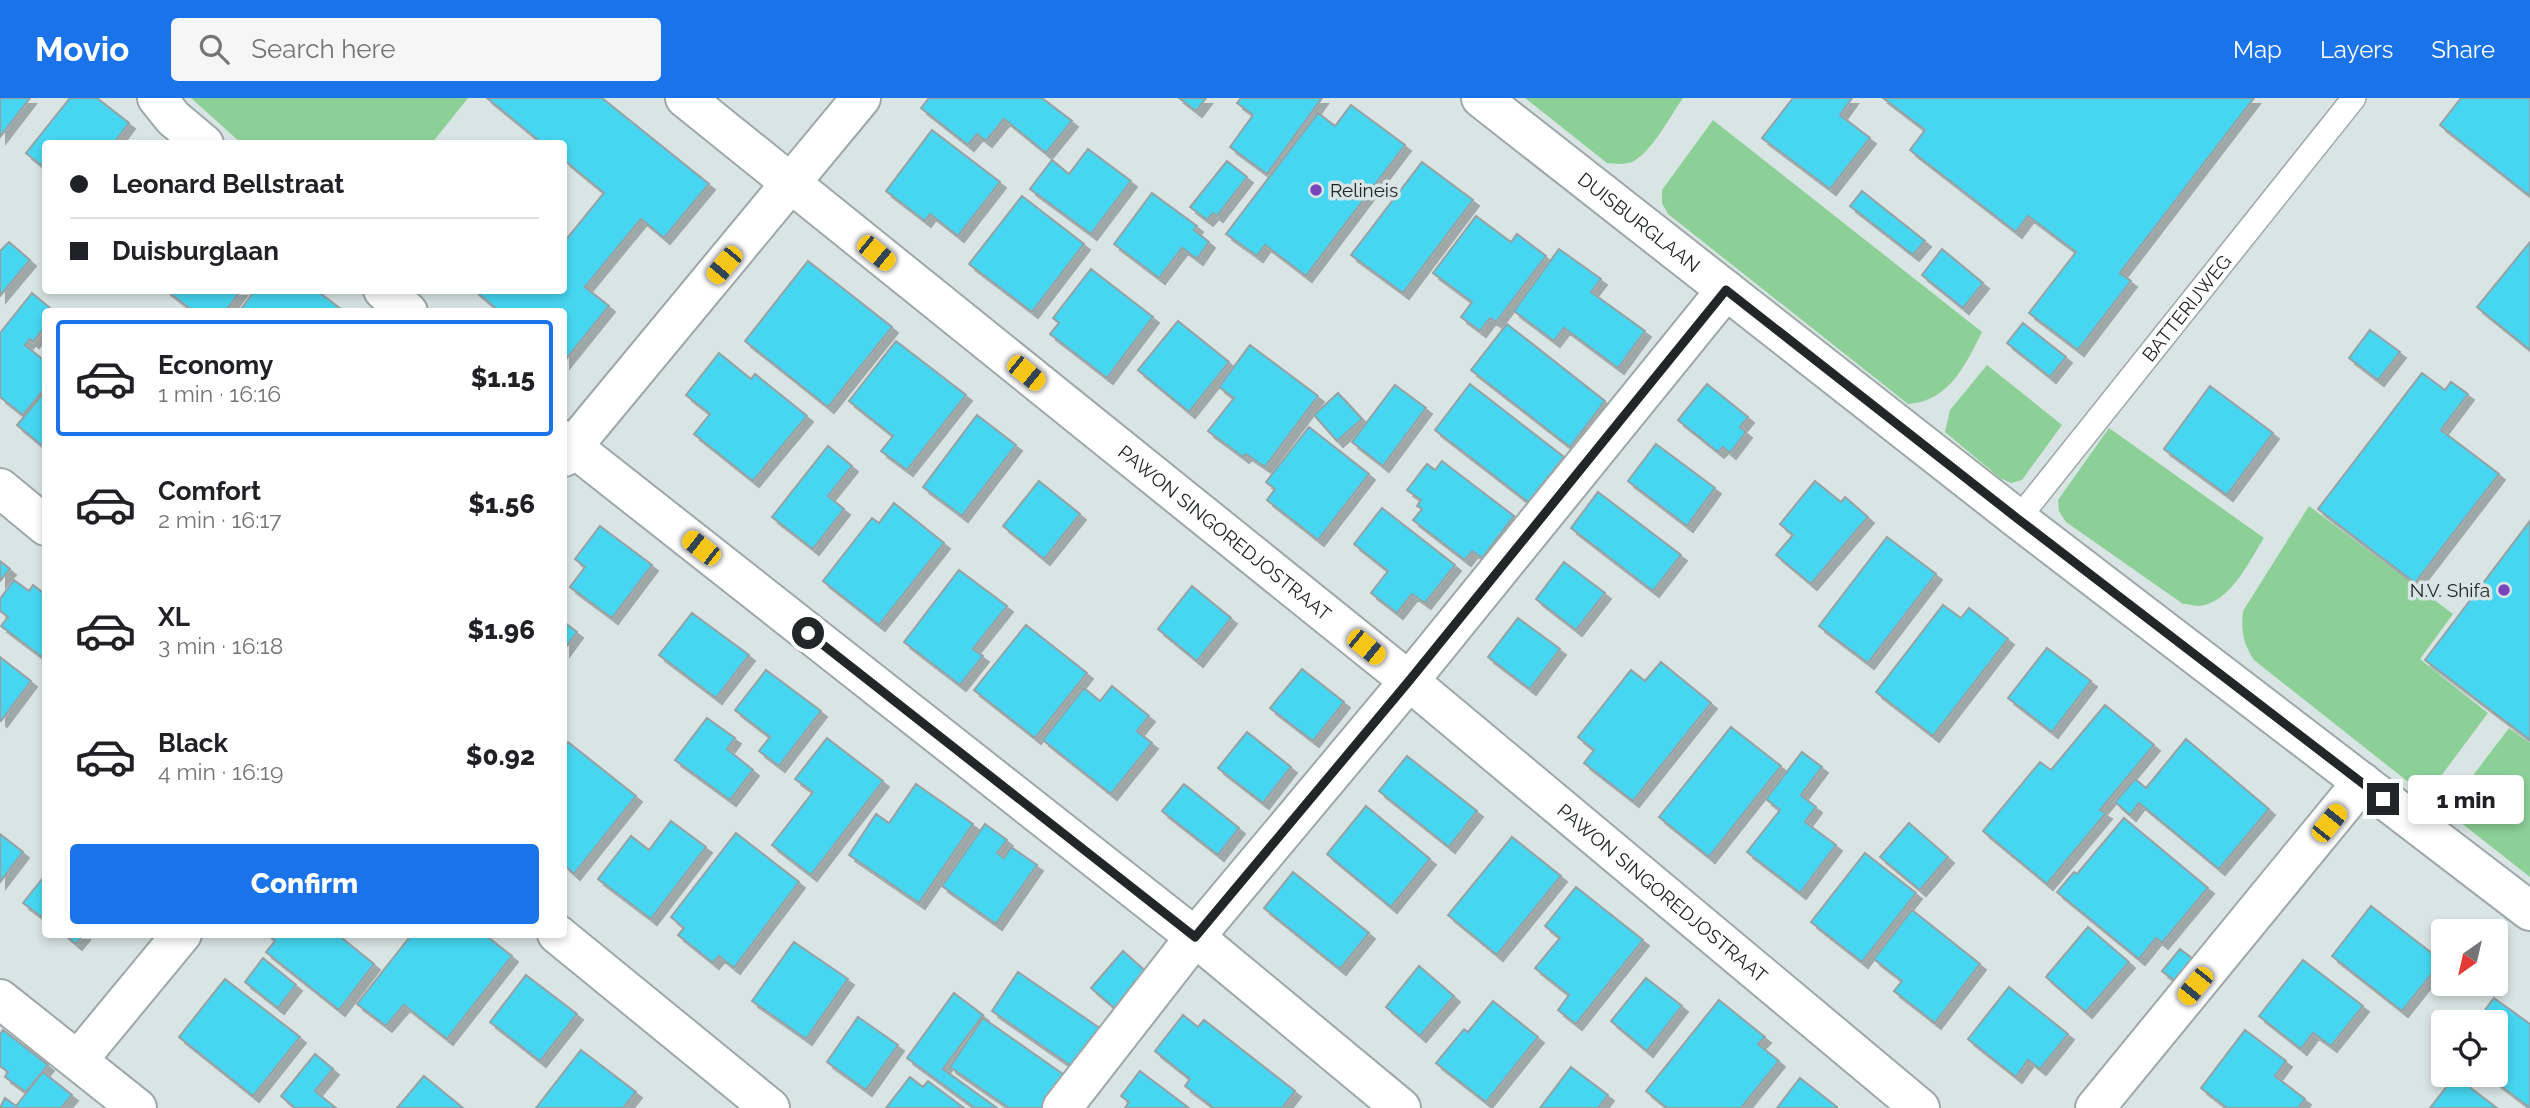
<!DOCTYPE html>
<meta charset="utf-8">
<style>
body{margin:0;font-family:Raleway,sans-serif;background:#f6f6f6;color:#202124;height:100vh;display:flex;flex-direction:column;font-size:26px;white-space:nowrap}
*{box-sizing:border-box;margin:0}
p{font-size:23px;color:#757577}
.icon{flex:none;width:38px;height:38px;fill:none;stroke:currentColor;stroke-width:2;stroke-linecap:round;stroke-linejoin:round}
.map{position:relative;flex:1;overflow:hidden}
.panel{position:absolute;left:42px;top:210px;width:525px;height:630px;display:flex;flex-direction:column;background:#fff;border-radius:7px;box-shadow:0 4px 10px #0003}
.panel>*{flex:none}
.hud{position:absolute;left:42px;top:42px;width:525px;height:154px;border-radius:7px;box-shadow:0 4px 10px #0003;display:grid;align-content:center;height:154px;padding:0 28px;background:#fff}
.needle{width:46px;rotate:214deg}
.fabs{position:absolute;left:2431px;top:821px;display:grid;gap:14px}
.fabs a{display:grid;place-items:center;width:77px;height:77px;border-radius:7px;background:#fff;box-shadow:0 4px 10px #0003;font-size:35px}
.end{position:absolute;width:32px;height:32px;margin:-16px;border:9px solid #222626;background:#fff;box-shadow:0 0 0 4px #fff}
.from{border-radius:50%}
.bubble{position:absolute;height:49px;border-radius:7px;background:#fff;box-shadow:0 4px 10px #0003;font-size:23px;font-weight:800;line-height:49px;text-align:center}
.car{position:absolute;width:21px;height:42px;margin:-21px -10px;border-radius:9px;box-shadow:0 0 5px 2px #0007;background:linear-gradient(#f5c518 24%,#345 0 40%,#f5c518 0 76%,#345 0 86%,#f5c518 0)}
.hud b{display:flex;align-items:center;gap:24px;height:66px;font-size:26px}
.hud b+b{border-top:2px solid #e0e0e0}
.hud i{width:18px;height:18px;background:#202124}
ul{padding:12px 0 0;list-style:none}
li{display:flex;align-items:center;gap:21px;height:116px;margin:0 14px 10px;padding:0 14px;border:4px solid transparent;border-radius:7px}
li div{flex:1}
li b{display:block;font-size:26px}
li em{font-style:normal;font-weight:800}
li.on{border-color:#1a73e8}
li>.icon{width:63px;height:63px;stroke-width:1.5}
.primary-button{display:flex;gap:14px;margin-top:auto;padding:14px 28px}
.primary-button a{flex:1;height:80px;border-radius:7px;background:#1a73e8;color:#fff;font-size:28px;font-weight:800;line-height:80px;text-align:center}
header{display:flex;align-items:center;gap:42px;box-sizing:border-box;height:98px;padding:0 35px;background:#1a73e8;color:#fff}
header strong{font-size:33px}
nav{display:flex;gap:38px;margin-inline-start:auto;font-size:24px}
.search{width:490px;height:63px;background:#f6f6f6;display:flex;align-items:center;gap:18px;box-sizing:border-box;padding:0 24px;border-radius:7px;color:#757577;font-size:26px}
.map>svg:first-child{display:block}
</style>
<header>
<strong>Movio</strong>
<div class="search"><svg class="icon" aria-label="search" viewBox="0 0 24 24"><circle cx="10" cy="10" r="6"/><path d="M15 15l6 6"/></svg>Search here</div>
<nav><a>Map</a><a>Layers</a><a>Share</a></nav>
</header>
<div class="map">
<svg width="2530" height="1010" viewBox="0 0 2530 1010">
<defs>
<filter id="shadow"><feDropShadow dx="6" dy="6" stdDeviation="0" flood-color="#0004"/></filter>
</defs>
<rect width="100%" height="100%" fill="#d9e5e4"/>
<path fill="#8cd097" d="M191 0H468L432 45 242 46Z
M1525 0H1683C1671 17 1652 53 1634 63 1625 67 1617 66 1607 65Z
M1713 22 1982 234C1965 267 1950 303 1908 306L1668 116 1662 105V92Z
M1987 267 2062 327 2022 382 2011 385 2000 380 1945 334 1950 312Z
M2109 330 2264 440C2249 463 2231 504 2200 508 2195 508 2188 506 2183 506L2066 424 2059 413 2058 402Z
M2309 408 2453 516 2420 561 2488 615 2426 698 2254 562C2243 545 2241 533 2243 513Z
M2509 630 2530 645V779L2446 713Z"/>
<path fill="#47d6f1" stroke="#96a1a4" stroke-width="2" filter="url(#shadow)" d="M0 0H30L0 39Z
M70 0H97L129 25 113 46H46V71L26 55Z
M487 0H602L709 86 664 140 641 121 585 189 609 208 564 264V214H500L474 192H564V144L604 95 564 62V46H543Z
M929 0H1042L1072 23 1046 55 1004 21 986 43 977 36 968 47 921 10Z
M1179 0H1206L1196 13Z
M1241 0H1322L1267 76 1230 49 1253 17 1237 5Z
M1793 0H1852L1840 17 1870 40 1830 91 1762 40Z
M1883 0H2254L2120 175 2131 183 2078 252 2029 215 2076 154 2028 118 2016 134 1910 52 1925 32Z
M2461 0H2530V98L2440 27Z
M1351 7 1405 47 1306 178 1265 147 1257 158 1226 136 1318 15 1335 28Z
M932 32 1000 84 958 138 930 116 925 123 886 93Z
M1088 51 1131 83 1091 136 1030 91 1052 62 1069 76Z
M1227 63 1247 79 1217 118 1213 115 1207 122 1190 109Z
M1422 64 1473 102 1403 195 1351 157Z
M1862 93 1925 143 1913 157 1850 108Z
M1152 95 1197 128 1194 132 1209 144 1197 161 1182 150 1159 180 1114 146Z
M1022 98 1084 146 1032 214 969 166Z
M1476 118 1511 144 1517 136 1546 158 1496 224 1490 220 1480 233 1461 219 1472 204 1433 175Z
M9 144 30 162 0 198V153Z
M2530 144V252L2477 209Z
M1559 151 1601 181 1591 194 1645 233 1618 270 1564 230 1554 243 1514 213Z
M1942 151 1983 185 1963 210 1922 177Z
M808 163 892 229 828 309 745 243Z
M1091 171 1153 219 1107 280 1050 236 1059 225 1053 220Z
M166 192H241L225 214H194Z
M255 192H316L341 211 339 214H239Z
M32 195 55 214H46V228L33 244 30 241 25 247 46 264V289L23 317 0 299V235Z
M1178 223 1229 264 1189 314 1138 272Z
M2023 225 2066 259 2050 279 2007 245Z
M1507 226 1605 303 1570 349 1471 272Z
M2370 232 2400 254 2378 282 2349 260Z
M896 243 966 297 907 372 881 353 893 338 849 303Z
M1250 247 1318 298 1265 369 1246 356 1243 359 1208 333 1234 300 1219 289Z
M719 255 751 281 755 276 807 318 753 383 694 336 710 316 686 297Z
M2422 275 2445 292 2451 284 2468 296 2441 332 2499 376 2415 485 2318 411Z
M1470 286 1564 359 1528 404 1435 332Z
M1707 286 1748 319 1740 329 1746 334 1730 355 1723 349 1718 354 1678 322Z
M1395 287 1426 310 1383 368 1352 344Z
M2210 288 2273 335 2227 397 2164 351Z
M46 292V351L17 327Z
M1338 295 1362 321 1337 343 1314 317Z
M977 317 1016 347 962 418 923 389Z
M1309 329 1369 376 1318 442 1267 402 1275 391 1266 384Z
M1656 346 1715 390 1687 428 1628 383Z
M828 348 852 368 828 398 844 411 813 451 772 419Z
M1442 363 1514 418 1482 460 1472 453 1465 462 1413 422 1422 411 1417 408 1421 402 1407 392 1427 366 1435 372Z
M1039 383 1080 416 1044 461 1003 428Z
M1815 383 1841 404 1845 399 1868 419 1811 486 1776 457 1793 437 1780 426Z
M1598 394 1681 457 1653 493 1571 430Z
M894 405 944 445 879 527 823 483 872 420 879 425Z
M1382 410 1455 467 1425 505 1412 496 1397 515 1371 495 1388 473 1354 446Z
M2530 423V642L2425 562Z
M600 428 652 467 612 520 570 489 585 469 575 461Z
M1887 439 1936 476 1868 565 1819 528Z
M0 463 10 471 0 483Z
M1564 464 1605 495 1576 532 1536 501Z
M959 472 1007 508 973 551 983 558 960 587 904 544Z
M14 482 29 493 33 487 46 497V562L1 528 8 519 0 513V501Z
M1192 488 1231 520 1197 563 1158 531Z
M1943 507 1961 520 1969 510 2008 541 1933 638 1876 594Z
M692 515 749 557 716 600 659 557Z
M1518 520 1560 551 1530 591 1488 559Z
M564 524 577 534 564 552Z
M1026 527 1087 575 1035 640 974 592Z
M2047 550 2091 583 2052 634 2008 600Z
M0 559 31 583 1 623 0 622Z
M1661 564 1711 605 1633 703 1584 665 1594 652 1578 639 1631 572 1645 583Z
M1302 571 1344 604 1313 643 1270 610Z
M766 572 821 613 779 668 759 653 770 639 735 612Z
M1112 588 1149 618 1137 633 1152 645 1111 696 1043 642 1084 590 1100 603Z
M2105 607 2154 647 2100 712 2106 715 2047 786 1983 733 2040 664 2051 672Z
M707 620 735 640 727 651 753 672 730 702 675 662Z
M1731 629 1781 668 1709 759 1659 719Z
M1247 634 1291 669 1263 705 1218 670Z
M827 640 883 683 811 777 772 747 813 694 795 681Z
M2186 641 2269 711 2219 771 2139 705 2130 717 2115 704 2135 681 2146 690Z
M568 644 636 698 574 776 564 767V649Z
M1802 654 1822 669 1801 697 1816 709 1805 724 1836 747 1800 795 1747 754 1780 712 1766 701Z
M1407 658 1477 713 1449 749 1379 693Z
M916 686 973 726 919 805 849 757 876 716 889 725Z
M1184 686 1239 730 1218 757 1162 713Z
M1366 708 1430 761 1391 809 1327 756Z
M2124 720 2208 790 2162 845 2156 840 2139 861 2057 794 2074 774 2077 776Z
M671 723 706 749 651 821 598 781 631 738 649 752Z
M1909 725 1948 759 1920 792 1880 759Z
M985 726 1007 742 997 755 1004 760 1011 749 1037 767 996 826 942 788Z
M736 735 799 784 734 870 719 858 713 865 678 837 684 830 671 819Z
M0 736 23 754 0 784Z
M1512 739 1561 778 1497 857 1448 817Z
M1865 755 1916 795 1862 864 1811 824Z
M1293 774 1369 835 1340 871 1264 810Z
M46 776V822L23 805Z
M1576 789 1643 842 1576 926 1558 912 1569 897 1535 870 1560 840 1545 828Z
M2371 808 2442 863 2402 913 2332 858Z
M1912 812 1980 866 1935 925 1894 893 1902 883 1874 861Z
M2088 829 2129 864 2086 914 2046 879Z
M64 836H84L76 846Z
M267 836H337L374 866 339 912 266 854 275 843Z
M412 836H484L512 858 447 941 404 907 386 928 357 906Z
M794 844 848 881 806 941 752 903Z
M2180 851 2197 864 2179 886 2162 873Z
M1123 853 1150 877 1118 913 1091 890Z
M263 860 296 887 278 910 245 884Z
M2303 862 2363 908 2331 948 2313 935 2301 951 2259 918Z
M1419 868 1454 898 1420 938 1386 909Z
M1018 874 1104 933 1077 972 992 913Z
M526 877 577 916 540 963 490 924Z
M1646 880 1682 908 1647 953 1611 923Z
M225 881 300 939 253 998 179 939Z
M2009 889 2068 936 2040 971 2028 962 2016 979 1968 941Z
M954 895 983 917 943 971 997 1010H975L907 960Z
M2494 900 2530 926V1010L2485 976H2496V924H2476Z
M1719 902 1765 939 1758 946 1779 963 1741 1010H1667L1646 993Z
M1493 903 1538 939 1486 1004 1436 965 1464 931 1468 934Z
M1183 917 1198 929 1204 922 1295 993 1282 1010H1214L1185 988 1190 981 1155 953Z
M858 919 898 947 866 992 827 964Z
M983 920 1070 981 1050 1010H1009L950 969Z
M3 932 48 967 26 994 5 979 8 974 0 968V936Z
M2245 932 2286 963 2275 978 2305 1001 2298 1010H2227L2201 990Z
M581 952 636 994 623 1010H536Z
M315 956 333 971 315 993 336 1010H295L281 998Z
M1571 969 1608 997 1598 1010H1540Z
M1140 973 1189 1010H1125L1129 1004 1121 998Z
M43 974 72 997 61 1010H0L5 1000 16 1008Z
M424 978 463 1010H397Z
M2455 978 2497 1010H2430Z
M910 979 923 989 928 983 964 1010H886Z
M1800 980 1837 1009V1010H1777Z"/>
<g fill="none" stroke-linecap="round" stroke-linejoin="round">
<g stroke="#9da8a7" stroke-width="26">
<g id="lane">
<path id="s1" d="M2018 421 2354 0"/>
</g>
</g>
<g stroke="#9da8a7" stroke-width="42">
<g id="street">
<path d="M157 0 173 20 204 46"/>
<path id="s2" d="M685 0 1409 583 1920 1010"/>
<path d="M383 192 408 214"/>
<path d="M564 342 1195 839 1401 1010"/>
<path d="M564 359 861 0"/>
<path d="M0 390 46 428"/>
<path d="M557 836 770 1010"/>
<path d="M0 901 137 1010"/>
<path d="M78 962 182 836"/>
<path d="M1062 1010 1195 839 1409 583 1726 192"/>
<path d="M2095 1010 2362 684"/>
</g>
</g>
<g stroke="#9da8a7" stroke-width="42">
<g id="secondary">
<path id="s3" d="M1481 0 2018 421 2530 813"/>
</g>
</g>
<use href="#lane" stroke="#fff" stroke-width="23"/>
<use href="#street" stroke="#fff" stroke-width="38"/>
<use href="#secondary" stroke="#fff" stroke-width="38"/>
</g>
<g fill="none" stroke-linecap="round" stroke-linejoin="round">
<path stroke="#222626" stroke-width="9" d="M808 535 1195 839 1409 583 1726 192 2018 421 2383 701"/>
</g>
<g fill="#7746bd" stroke="#d9e5e4" stroke-width="2.5">
<circle cx="1316" cy="92" r="7"/>
<circle cx="2504" cy="492" r="7"/>
</g>
<g text-anchor="middle" stroke-width="7" stroke-linejoin="round" paint-order="stroke">
<g font-size="19" fill="#222626" stroke="#d9e5e4" text-anchor="start">
<text x="1330" y="99">Relineis</text>
<text x="2490" y="499" text-anchor="end">N.V. Shifa</text>
</g>
<g font-size="19" fill="#222626" stroke="#d9e5e4">
<text dy="7" stroke="none"><textPath href="#s3" startOffset="201">DUISBURGLAAN</textPath></text>
<text dy="7" stroke="none"><textPath href="#s1" startOffset="270">BATTERIJWEG</textPath></text>
<text dy="7" stroke="none"><textPath href="#s2" startOffset="693">PAWON SINGOREDJOSTRAAT</textPath></text>
<text dy="7" stroke="none"><textPath href="#s2" startOffset="1260">PAWON SINGOREDJOSTRAAT</textPath></text>
</g>
</g>
</svg>
<div class="fabs">
<a><svg class="needle" viewBox="-14 -14 28 28"><path d="M0-13l5 13h-10z" fill="#e53935"/><path d="M0 13l5-13h-10z" fill="#757577"/></svg></a>
<a><svg class="icon" aria-label="locate" viewBox="0 0 24 24"><circle cx="12" cy="12" r="6"/><path d="M12 2v4M12 18v4M2 12h4M18 12h4"/></svg></a>
</div>
<i class="end from" style="left:808px;top:535px"></i>
<i class="end" style="left:2383px;top:701px"></i>
<div class="bubble" style="left:2408px;top:677px;width:116px">1 min</div>
<i class="car" style="left:876px;top:155px;rotate:129deg"></i>
<i class="car" style="left:724px;top:167px;rotate:220deg"></i>
<i class="car" style="left:1026px;top:275px;rotate:129deg"></i>
<i class="car" style="left:701px;top:450px;rotate:308deg"></i>
<i class="car" style="left:1366px;top:549px;rotate:129deg"></i>
<i class="car" style="left:2329px;top:725px;rotate:39deg"></i>
<i class="car" style="left:2195px;top:888px;rotate:219deg"></i>
<div class="hud">
<b><i class="from"></i>Leonard Bellstraat</b>
<b><i></i>Duisburglaan</b>
</div>
<section class="panel">
<ul>
<li class="on"><svg class="icon" aria-label="car" viewBox="0 0 24 24"><path d="M5 17H2v-5l4-1 3-4h7l3 4 3 1v5h-3M9 17h6M6 11h13"/><circle cx="7" cy="17" r="2"/><circle cx="17" cy="17" r="2"/></svg><div><b>Economy</b><p>1 min · 16:16</p></div><em>$1.15</em></li>
<li><svg class="icon" aria-label="car" viewBox="0 0 24 24"><path d="M5 17H2v-5l4-1 3-4h7l3 4 3 1v5h-3M9 17h6M6 11h13"/><circle cx="7" cy="17" r="2"/><circle cx="17" cy="17" r="2"/></svg><div><b>Comfort</b><p>2 min · 16:17</p></div><em>$1.56</em></li>
<li><svg class="icon" aria-label="car" viewBox="0 0 24 24"><path d="M5 17H2v-5l4-1 3-4h7l3 4 3 1v5h-3M9 17h6M6 11h13"/><circle cx="7" cy="17" r="2"/><circle cx="17" cy="17" r="2"/></svg><div><b>XL</b><p>3 min · 16:18</p></div><em>$1.96</em></li>
<li><svg class="icon" aria-label="car" viewBox="0 0 24 24"><path d="M5 17H2v-5l4-1 3-4h7l3 4 3 1v5h-3M9 17h6M6 11h13"/><circle cx="7" cy="17" r="2"/><circle cx="17" cy="17" r="2"/></svg><div><b>Black</b><p>4 min · 16:19</p></div><em>$0.92</em></li>
</ul>
<div class="primary-button"><a>Confirm</a></div>
</section>
</div>
